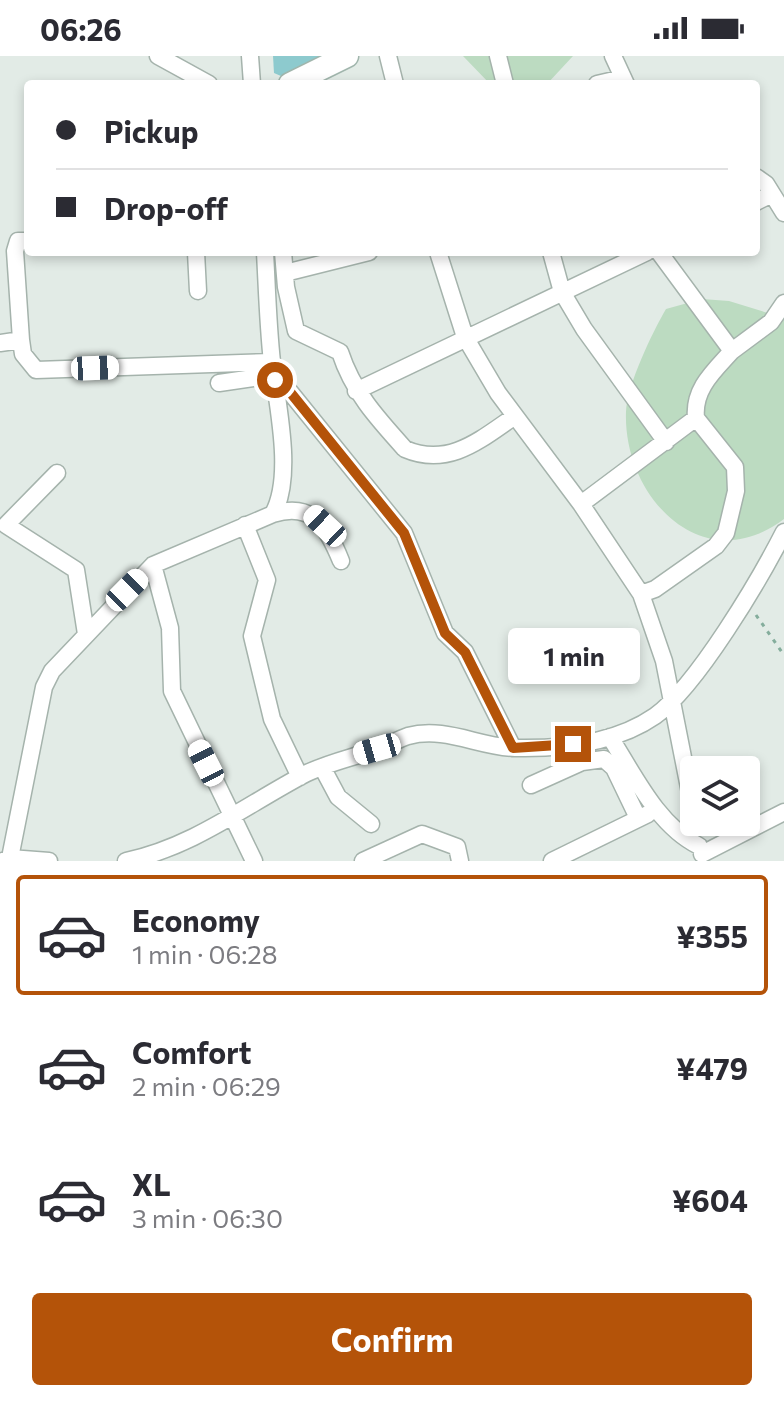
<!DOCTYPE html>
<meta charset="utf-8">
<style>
body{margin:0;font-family:Commissioner,sans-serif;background:#f7f7f7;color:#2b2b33;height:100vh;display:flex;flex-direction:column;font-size:30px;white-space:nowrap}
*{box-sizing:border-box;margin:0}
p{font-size:26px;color:#7c7c81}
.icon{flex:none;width:44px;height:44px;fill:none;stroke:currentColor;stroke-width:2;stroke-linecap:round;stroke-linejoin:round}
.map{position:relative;height:805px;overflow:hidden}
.side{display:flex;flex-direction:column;background:#fff;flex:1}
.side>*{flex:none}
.top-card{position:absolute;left:24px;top:24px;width:736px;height:176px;border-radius:8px;box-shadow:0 4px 12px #0003;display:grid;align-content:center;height:176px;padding:0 32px;background:#fff}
.fabs{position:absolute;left:680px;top:700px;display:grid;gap:16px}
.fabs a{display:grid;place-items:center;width:80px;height:80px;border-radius:8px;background:#fff;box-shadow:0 4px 12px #0003;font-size:40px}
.end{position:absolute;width:36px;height:36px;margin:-18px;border:10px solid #b45309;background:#fff;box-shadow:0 0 0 4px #fff}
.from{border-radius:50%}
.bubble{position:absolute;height:56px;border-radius:8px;background:#fff;box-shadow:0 4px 12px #0003;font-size:26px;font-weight:700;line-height:56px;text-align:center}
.car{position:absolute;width:24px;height:48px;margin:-24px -12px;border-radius:10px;box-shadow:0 0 6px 2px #0007;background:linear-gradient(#fff 24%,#345 0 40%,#fff 0 76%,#345 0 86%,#fff 0)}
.top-card b{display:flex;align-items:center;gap:28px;height:76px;font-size:30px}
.top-card b+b{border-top:2px solid #e1e1e2}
.top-card i{width:20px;height:20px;background:#2b2b33}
ul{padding:14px 0 0;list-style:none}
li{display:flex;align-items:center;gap:24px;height:120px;margin:0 16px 12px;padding:0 16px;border:4px solid transparent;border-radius:8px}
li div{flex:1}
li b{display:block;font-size:30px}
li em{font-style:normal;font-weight:700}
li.active{border-color:#b45309}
li>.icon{width:72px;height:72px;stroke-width:1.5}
.primary-button{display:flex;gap:16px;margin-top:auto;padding:16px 32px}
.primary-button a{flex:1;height:92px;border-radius:8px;background:#b45309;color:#fff;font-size:32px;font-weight:700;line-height:92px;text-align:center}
.status{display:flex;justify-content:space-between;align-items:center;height:56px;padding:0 40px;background:#fff;direction:ltr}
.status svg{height:22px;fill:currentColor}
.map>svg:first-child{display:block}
</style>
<div class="status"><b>06:26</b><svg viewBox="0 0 49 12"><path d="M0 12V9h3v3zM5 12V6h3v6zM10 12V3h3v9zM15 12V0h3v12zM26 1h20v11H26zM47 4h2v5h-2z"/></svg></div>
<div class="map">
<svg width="784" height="805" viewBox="0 0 784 805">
<rect width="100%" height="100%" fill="#e2ebe6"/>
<path fill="#bcdbc1" d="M463 0H573L547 28H490Z
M702 243 729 245 784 262V463C702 525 623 440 626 356 627 329 652 277 666 253Z"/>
<path fill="#8dcace" d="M273 0H325L281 20 274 17Z"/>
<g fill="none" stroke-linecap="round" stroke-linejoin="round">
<g stroke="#a5b3ac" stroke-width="19">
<path id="street" d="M158 0 209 28
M250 0 252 28
M388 0 395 28
M498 0 505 28
M613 0 626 28
M597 28 623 22
M756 121 766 128 784 157
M756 146 772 138
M196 196 198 235
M283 196 286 231 296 275 340 296C353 336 377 362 405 393 449 412 481 383 515 360
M438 196 465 281 498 337 581 448 641 538 664 605 694 757
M551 196 562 236 584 273 666 386
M285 217 369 196
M21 284 15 195 18 185H28
M0 287 21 284 23 298 36 314 272 306
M732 295 771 266 784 247
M275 324 290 336 404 477 445 577 465 596 513 692
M219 327 274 319
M356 335 647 196
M57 417 6 469 76 514 86 578
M581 448 696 362C693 333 714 315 732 295L659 196
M273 458C313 445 327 471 341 505
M245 469 267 524 252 580 272 663 300 721
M153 509 170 572 172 635 254 805
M641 538 655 533 716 490 726 477 736 435 735 411 696 362
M610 681C634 719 658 770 699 790
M322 711 338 741 371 768
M531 729 582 706 604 703 614 712 638 762
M702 798 784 756
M10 802 44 631 52 615 153 509 273 458C294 420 277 348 272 306 268 270 267 233 265 196
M3 805 10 802 49 805
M126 805C193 791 246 749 305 718 327 707 351 702 374 694 386 691 396 684 408 680 445 670 479 691 515 692 562 693 616 687 655 660 697 630 760 523 784 476
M363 805 422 778 457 791 460 805
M552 805 648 758"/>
</g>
<g stroke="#a1b6ad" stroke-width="25">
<path id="secondary" d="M290 28 347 0"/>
</g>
<path stroke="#84ad9c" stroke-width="3" stroke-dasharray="4 6" stroke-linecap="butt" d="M756 559 784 599"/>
<use href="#street" stroke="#fff" stroke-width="16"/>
<use href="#secondary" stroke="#fff" stroke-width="22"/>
</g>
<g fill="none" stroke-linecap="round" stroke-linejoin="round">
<path stroke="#b45309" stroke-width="10" d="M275 324 290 336 404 477 445 577 465 596 513 692 573 688"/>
</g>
</svg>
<div class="fabs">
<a><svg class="icon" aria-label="layers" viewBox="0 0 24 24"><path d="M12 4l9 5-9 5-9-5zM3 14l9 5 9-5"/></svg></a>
</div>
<i class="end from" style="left:275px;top:324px"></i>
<i class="end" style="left:573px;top:688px"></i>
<div class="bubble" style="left:508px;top:572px;width:132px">1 min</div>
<i class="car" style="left:95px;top:312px;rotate:88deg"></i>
<i class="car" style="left:325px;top:470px;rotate:313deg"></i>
<i class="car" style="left:127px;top:534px;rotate:45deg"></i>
<i class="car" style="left:377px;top:693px;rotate:254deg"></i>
<i class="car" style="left:206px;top:707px;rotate:333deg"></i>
<div class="top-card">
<b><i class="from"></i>Pickup</b>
<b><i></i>Drop-off</b>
</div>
</div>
<section class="side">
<ul>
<li class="active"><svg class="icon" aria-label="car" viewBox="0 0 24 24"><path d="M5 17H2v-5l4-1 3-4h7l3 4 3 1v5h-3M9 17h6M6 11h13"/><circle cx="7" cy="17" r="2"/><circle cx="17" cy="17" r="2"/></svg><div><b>Economy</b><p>1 min · 06:28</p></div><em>¥355</em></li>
<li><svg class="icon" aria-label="car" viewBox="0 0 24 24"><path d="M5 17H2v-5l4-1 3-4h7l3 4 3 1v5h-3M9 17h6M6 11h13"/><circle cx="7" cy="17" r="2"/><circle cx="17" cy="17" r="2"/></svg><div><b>Comfort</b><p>2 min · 06:29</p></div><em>¥479</em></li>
<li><svg class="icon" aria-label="car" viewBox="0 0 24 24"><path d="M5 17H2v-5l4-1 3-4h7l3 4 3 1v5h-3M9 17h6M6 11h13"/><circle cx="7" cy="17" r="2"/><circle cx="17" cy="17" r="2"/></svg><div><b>XL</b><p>3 min · 06:30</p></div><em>¥604</em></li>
</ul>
<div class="primary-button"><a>Confirm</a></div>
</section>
